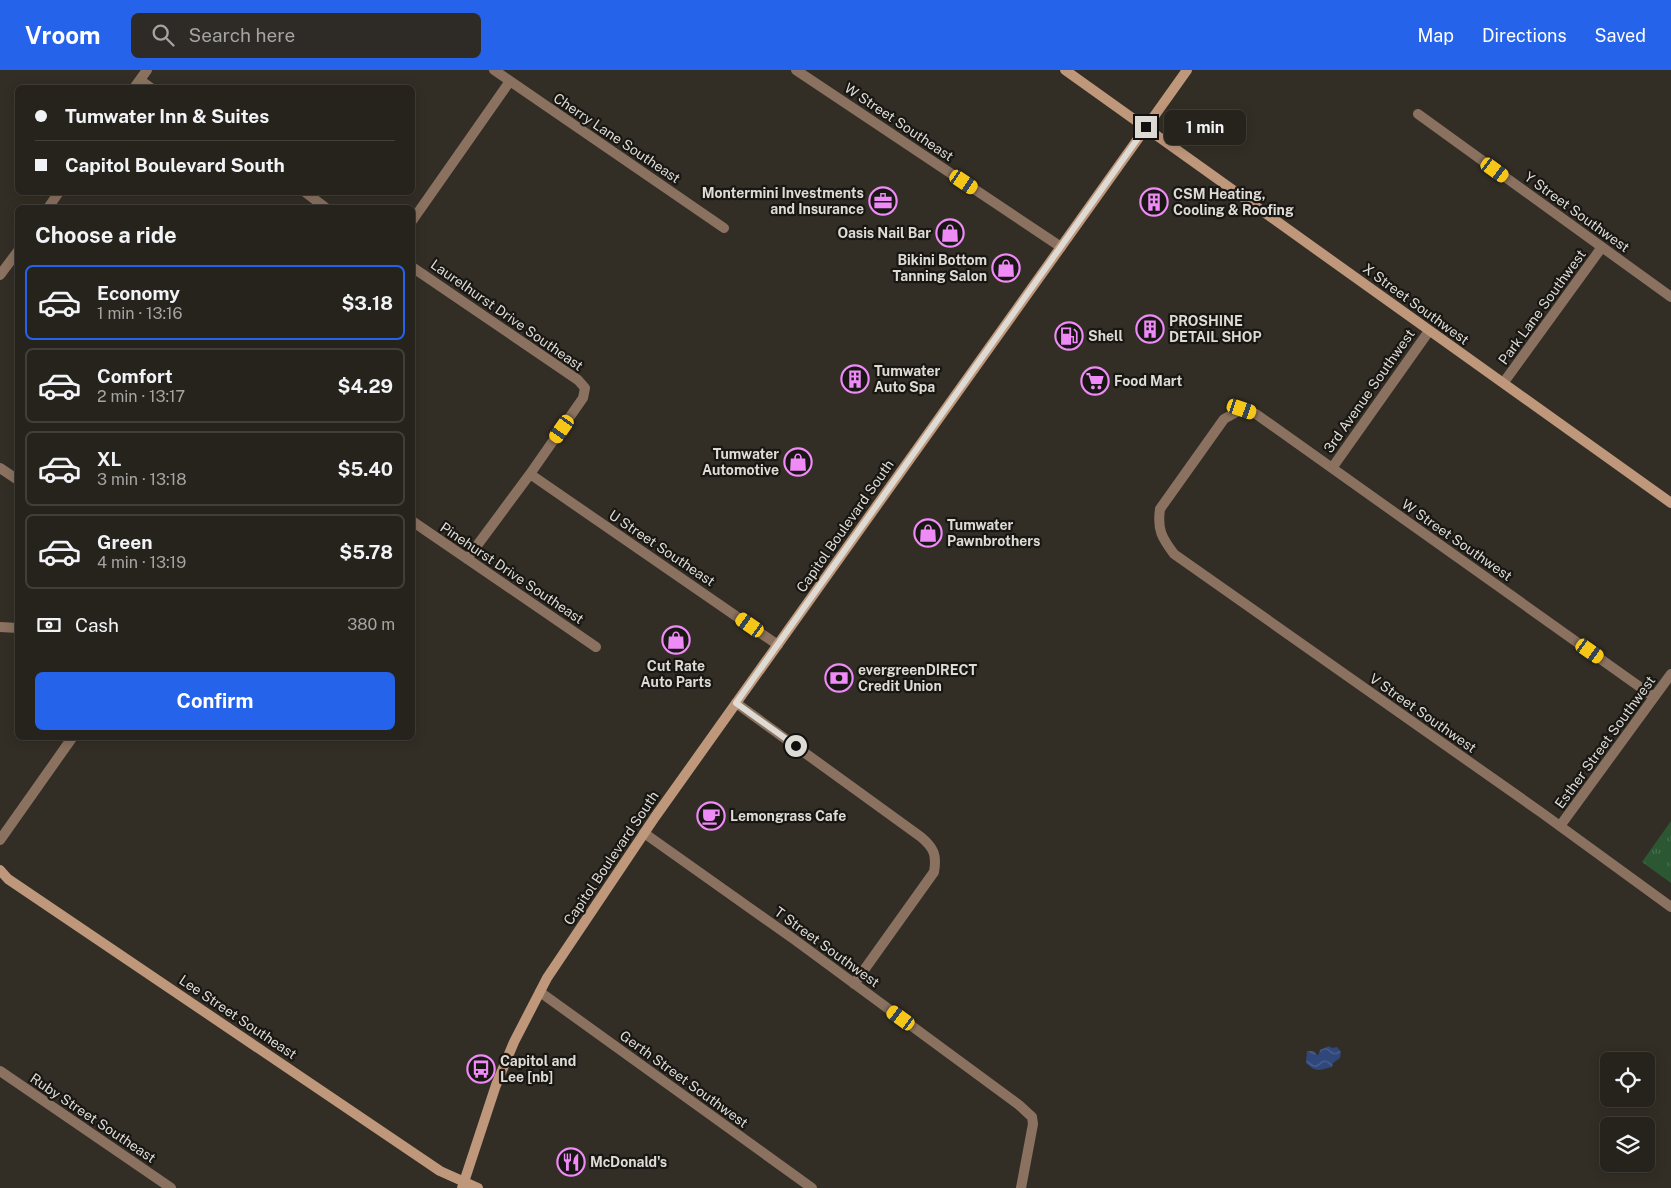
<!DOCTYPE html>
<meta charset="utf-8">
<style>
body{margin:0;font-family:"Public Sans",sans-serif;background:#2e2a25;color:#f1f3f6;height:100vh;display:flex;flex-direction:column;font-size:19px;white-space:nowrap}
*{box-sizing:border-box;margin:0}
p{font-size:16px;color:#a4a4a3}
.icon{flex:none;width:28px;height:28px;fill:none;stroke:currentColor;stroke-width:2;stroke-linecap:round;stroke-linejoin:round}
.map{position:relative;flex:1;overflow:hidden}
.sheet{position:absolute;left:15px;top:135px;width:400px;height:535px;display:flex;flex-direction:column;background:#26221c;border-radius:8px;box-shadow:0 2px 12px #0003,0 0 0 1px #423f3b}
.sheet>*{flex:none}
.hud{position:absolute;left:15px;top:15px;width:400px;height:110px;border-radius:8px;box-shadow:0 2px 12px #0003,0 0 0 1px #423f3b;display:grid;align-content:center;height:110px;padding:0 20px;background:#26221c}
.fabs{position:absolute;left:1600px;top:982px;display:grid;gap:10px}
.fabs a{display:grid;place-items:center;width:55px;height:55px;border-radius:8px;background:#26221c;box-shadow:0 2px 12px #0003,0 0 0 1px #423f3b;font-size:25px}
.end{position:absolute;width:22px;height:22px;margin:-11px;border:6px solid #dedbd5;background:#111;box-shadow:0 0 0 2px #111}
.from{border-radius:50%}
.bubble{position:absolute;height:35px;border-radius:8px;background:#26221c;box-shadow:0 2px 12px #0003,0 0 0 1px #423f3b;font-size:16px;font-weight:700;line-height:35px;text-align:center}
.car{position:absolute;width:15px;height:30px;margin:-15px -8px;border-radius:6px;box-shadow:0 0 4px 1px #0007;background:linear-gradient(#f5c518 24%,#345 0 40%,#f5c518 0 76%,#345 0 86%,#f5c518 0)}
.hud b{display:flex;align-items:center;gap:18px;height:48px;font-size:19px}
.hud b+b{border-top:1px solid #423f3b}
.hud i{width:12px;height:12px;background:#f1f3f6}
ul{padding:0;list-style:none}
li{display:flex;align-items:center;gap:15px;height:75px;margin:0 10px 8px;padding:0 10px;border:2px solid #423f3b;border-radius:8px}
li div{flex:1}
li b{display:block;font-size:19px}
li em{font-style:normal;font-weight:700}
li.on{border-color:#2563eb}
li>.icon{width:45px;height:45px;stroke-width:1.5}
h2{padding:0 20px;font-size:22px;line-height:60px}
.pay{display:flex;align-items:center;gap:12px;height:55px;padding:0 20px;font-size:19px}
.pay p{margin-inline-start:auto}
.cta{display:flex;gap:10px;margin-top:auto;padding:10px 20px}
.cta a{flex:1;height:58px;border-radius:8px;background:#2563eb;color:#fff;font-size:20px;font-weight:700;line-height:58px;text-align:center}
header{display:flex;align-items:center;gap:30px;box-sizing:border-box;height:70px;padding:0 25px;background:#2563eb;color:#fff}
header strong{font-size:24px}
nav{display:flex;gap:28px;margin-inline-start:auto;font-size:18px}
.search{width:350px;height:45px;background:#2e2a25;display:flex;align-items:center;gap:12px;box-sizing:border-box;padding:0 18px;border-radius:8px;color:#a4a4a3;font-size:19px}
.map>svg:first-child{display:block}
</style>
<header>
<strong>Vroom</strong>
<div class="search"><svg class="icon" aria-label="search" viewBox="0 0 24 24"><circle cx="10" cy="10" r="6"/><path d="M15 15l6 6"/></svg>Search here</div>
<nav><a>Map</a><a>Directions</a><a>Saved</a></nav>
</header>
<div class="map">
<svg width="1671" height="1118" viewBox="0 0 1671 1118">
<defs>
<pattern id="park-tufts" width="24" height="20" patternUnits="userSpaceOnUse" patternTransform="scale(1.25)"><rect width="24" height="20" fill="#2b5832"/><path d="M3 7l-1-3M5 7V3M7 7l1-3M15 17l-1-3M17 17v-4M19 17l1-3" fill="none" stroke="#496f4f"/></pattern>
<pattern id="water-waves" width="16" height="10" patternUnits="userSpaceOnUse" patternTransform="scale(1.25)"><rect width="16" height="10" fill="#2f477a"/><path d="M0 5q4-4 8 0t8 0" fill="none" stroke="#4d618c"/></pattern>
</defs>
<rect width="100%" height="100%" fill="#332e25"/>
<path fill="url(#park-tufts)" d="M1671 751V813L1642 792Z"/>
<path fill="url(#water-waves)" d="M1329 976 1332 978 1337 977 1341 982 1340 988 1333 993 1332 997C1319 1000 1317 1003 1306 993L1307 981H1314L1317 985 1319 984 1320 980Z"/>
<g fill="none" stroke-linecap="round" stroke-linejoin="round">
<path stroke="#8b7260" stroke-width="10" d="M494 0 724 158
M796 0 1061 177
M140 10 151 18
M134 18 147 0
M1418 44 1671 227
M305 122 326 138
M48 138 59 122
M412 151 510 11
M412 197 578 310 585 318 583 328 530 404 467 489
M0 205 18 181
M1504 312 1602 177
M0 398 18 410
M1332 398 1429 261
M530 404 778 575
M412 451 596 577
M0 557 18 558
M1654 627 1256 344 1242 339 1224 349 1160 439C1157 460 1162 468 1174 484L1542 743 1671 837
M736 633 921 767C934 778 937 785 934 802L854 914
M1560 756 1671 604
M644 763 795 870 1019 1035 1032 1047 1033 1054 1021 1118
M0 770 72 668
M540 922 812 1118
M0 1001 171 1118"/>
<path stroke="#bf977b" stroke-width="10" d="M1065 0 1671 433
M0 800 8 809 440 1101 478 1118
M462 1118 496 1015 514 972 547 908 655 747 1187 0"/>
</g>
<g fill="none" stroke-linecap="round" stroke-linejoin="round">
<path stroke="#dedbd5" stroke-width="6" d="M796 676 736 633 1146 57"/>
</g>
<defs>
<g id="office-ring" transform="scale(1.4375)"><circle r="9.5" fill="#191713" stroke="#ef8bf7" stroke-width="1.5"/><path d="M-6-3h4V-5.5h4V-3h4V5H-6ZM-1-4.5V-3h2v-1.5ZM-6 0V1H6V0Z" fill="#ef8bf7"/></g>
<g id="building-ring" transform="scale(1.4375)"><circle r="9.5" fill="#191713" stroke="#ef8bf7" stroke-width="1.5"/><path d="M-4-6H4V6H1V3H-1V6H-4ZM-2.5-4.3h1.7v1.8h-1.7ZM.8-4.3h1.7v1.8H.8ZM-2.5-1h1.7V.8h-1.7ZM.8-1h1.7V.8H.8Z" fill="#ef8bf7"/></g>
<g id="shop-ring" transform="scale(1.4375)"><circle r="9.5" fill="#191713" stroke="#ef8bf7" stroke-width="1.5"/><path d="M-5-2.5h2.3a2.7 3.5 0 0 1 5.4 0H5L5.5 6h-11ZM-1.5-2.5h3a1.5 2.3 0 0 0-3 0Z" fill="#ef8bf7"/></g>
<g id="fuel-ring" transform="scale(1.4375)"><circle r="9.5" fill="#191713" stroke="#ef8bf7" stroke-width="1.5"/><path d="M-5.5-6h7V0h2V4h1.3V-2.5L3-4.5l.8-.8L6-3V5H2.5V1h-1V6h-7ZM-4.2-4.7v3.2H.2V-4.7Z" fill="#ef8bf7"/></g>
<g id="supermarket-ring" transform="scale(1.4375)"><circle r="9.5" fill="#191713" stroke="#ef8bf7" stroke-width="1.5"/><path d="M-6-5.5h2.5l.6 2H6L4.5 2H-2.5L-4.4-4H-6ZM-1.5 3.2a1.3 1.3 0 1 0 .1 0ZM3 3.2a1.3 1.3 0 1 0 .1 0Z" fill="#ef8bf7"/></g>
<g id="bank-ring" transform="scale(1.4375)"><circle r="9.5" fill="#191713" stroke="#ef8bf7" stroke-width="1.5"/><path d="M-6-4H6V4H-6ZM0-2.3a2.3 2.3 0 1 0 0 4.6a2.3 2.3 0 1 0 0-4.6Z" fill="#ef8bf7"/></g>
<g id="cafe-ring" transform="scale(1.4375)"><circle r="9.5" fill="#191713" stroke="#ef8bf7" stroke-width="1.5"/><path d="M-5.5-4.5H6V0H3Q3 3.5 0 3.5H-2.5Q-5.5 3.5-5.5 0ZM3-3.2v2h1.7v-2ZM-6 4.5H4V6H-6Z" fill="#ef8bf7"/></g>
<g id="bus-ring" transform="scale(1.4375)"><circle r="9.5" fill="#191713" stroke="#ef8bf7" stroke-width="1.5"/><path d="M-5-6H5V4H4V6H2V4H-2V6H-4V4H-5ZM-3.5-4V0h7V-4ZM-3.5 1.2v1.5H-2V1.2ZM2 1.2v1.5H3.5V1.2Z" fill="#ef8bf7"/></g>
<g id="restaurant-ring" transform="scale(1.4375)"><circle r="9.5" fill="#191713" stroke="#ef8bf7" stroke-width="1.5"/><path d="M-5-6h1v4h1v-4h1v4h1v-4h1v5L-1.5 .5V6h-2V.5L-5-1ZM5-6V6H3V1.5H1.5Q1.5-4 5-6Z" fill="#ef8bf7"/></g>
</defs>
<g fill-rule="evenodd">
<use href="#office-ring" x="883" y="131"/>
<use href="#building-ring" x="1154" y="132"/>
<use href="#shop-ring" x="950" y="163"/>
<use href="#shop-ring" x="1006" y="198"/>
<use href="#building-ring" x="1150" y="259"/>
<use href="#fuel-ring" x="1069" y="266"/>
<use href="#building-ring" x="855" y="309"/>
<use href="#supermarket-ring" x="1095" y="311"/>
<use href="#shop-ring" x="798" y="392"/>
<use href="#shop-ring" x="928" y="463"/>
<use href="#shop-ring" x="676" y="570"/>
<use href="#bank-ring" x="839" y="608"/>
<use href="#cafe-ring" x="711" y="746"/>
<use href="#bus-ring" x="481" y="999"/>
<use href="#restaurant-ring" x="571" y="1092"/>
</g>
<g text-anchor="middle" stroke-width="4.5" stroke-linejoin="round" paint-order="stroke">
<g font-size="14" fill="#dedbd5" stroke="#191713">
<text transform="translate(899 52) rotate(34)" y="5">W Street Southeast</text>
<text transform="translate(617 68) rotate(34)" y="5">Cherry Lane Southeast</text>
<text transform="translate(1577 142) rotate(36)" y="5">Y Street Southwest</text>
<text transform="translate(1416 234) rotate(36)" y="5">X Street Southwest</text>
<text transform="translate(1542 237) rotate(-54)" y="5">Park Lane Southwest</text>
<text transform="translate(507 245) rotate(35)" y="5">Laurelhurst Drive Southeast</text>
<text transform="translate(1369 321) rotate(-55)" y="5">3rd Avenue Southwest</text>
<text transform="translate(845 456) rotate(-55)" y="5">Capitol Boulevard South</text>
<text transform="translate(1457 470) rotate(35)" y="5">W Street Southwest</text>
<text transform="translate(662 478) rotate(34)" y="5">U Street Southeast</text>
<text transform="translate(512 503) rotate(34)" y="5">Pinehurst Drive Southeast</text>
<text transform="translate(1423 643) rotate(35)" y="5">V Street Southwest</text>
<text transform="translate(1605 672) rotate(-54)" y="5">Esther Street Southwest</text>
<text transform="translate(611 788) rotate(-56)" y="5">Capitol Boulevard South</text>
<text transform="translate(827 877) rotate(36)" y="5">T Street Southwest</text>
<text transform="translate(238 947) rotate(34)" y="5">Lee Street Southeast</text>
<text transform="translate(684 1009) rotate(36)" y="5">Gerth Street Southwest</text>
<text transform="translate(93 1048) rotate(34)" y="5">Ruby Street Southeast</text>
</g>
<g font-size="14" font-weight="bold" fill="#dedbd5" stroke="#191713" text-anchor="start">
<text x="864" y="128" text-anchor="end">Montermini Investments<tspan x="864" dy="16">and Insurance</tspan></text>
<text x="1173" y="129">CSM Heating,<tspan x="1173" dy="16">Cooling &amp; Roofing</tspan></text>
<text x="931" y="168" text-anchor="end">Oasis Nail Bar</text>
<text x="987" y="195" text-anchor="end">Bikini Bottom<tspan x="987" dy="16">Tanning Salon</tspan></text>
<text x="1169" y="256">PROSHINE<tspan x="1169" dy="16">DETAIL SHOP</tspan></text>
<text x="1088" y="271">Shell</text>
<text x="874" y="306">Tumwater<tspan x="874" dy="16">Auto Spa</tspan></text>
<text x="1114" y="316">Food Mart</text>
<text x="779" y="389" text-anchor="end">Tumwater<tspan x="779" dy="16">Automotive</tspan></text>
<text x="947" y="460">Tumwater<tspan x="947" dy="16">Pawnbrothers</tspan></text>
<text x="676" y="601" text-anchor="middle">Cut Rate<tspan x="676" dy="16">Auto Parts</tspan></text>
<text x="858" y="605">evergreenDIRECT<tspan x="858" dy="16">Credit Union</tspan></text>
<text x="730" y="751">Lemongrass Cafe</text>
<text x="500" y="996">Capitol and<tspan x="500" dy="16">Lee [nb]</tspan></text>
<text x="590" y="1097">McDonald's</text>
</g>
</g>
</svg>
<div class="fabs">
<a><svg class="icon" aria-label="locate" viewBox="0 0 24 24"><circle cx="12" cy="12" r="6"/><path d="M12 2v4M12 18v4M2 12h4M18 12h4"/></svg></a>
<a><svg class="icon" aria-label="layers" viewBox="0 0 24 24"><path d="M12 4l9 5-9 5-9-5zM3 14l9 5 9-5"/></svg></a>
</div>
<i class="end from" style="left:796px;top:676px"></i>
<i class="end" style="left:1146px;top:57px"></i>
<div class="bubble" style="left:1164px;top:40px;width:82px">1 min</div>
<i class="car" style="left:1495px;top:100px;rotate:126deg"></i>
<i class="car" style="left:964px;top:112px;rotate:124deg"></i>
<i class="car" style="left:1242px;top:339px;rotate:109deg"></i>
<i class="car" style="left:562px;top:359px;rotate:215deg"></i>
<i class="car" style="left:750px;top:555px;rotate:305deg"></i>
<i class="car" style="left:1590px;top:581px;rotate:125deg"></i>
<i class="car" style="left:901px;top:948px;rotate:306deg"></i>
<div class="hud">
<b><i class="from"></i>Tumwater Inn &amp; Suites</b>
<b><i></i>Capitol Boulevard South</b>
</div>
<section class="sheet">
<h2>Choose a ride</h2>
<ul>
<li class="on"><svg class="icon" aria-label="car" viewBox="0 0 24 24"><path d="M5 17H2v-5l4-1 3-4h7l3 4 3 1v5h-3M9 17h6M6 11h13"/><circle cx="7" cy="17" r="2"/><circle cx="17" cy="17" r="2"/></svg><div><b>Economy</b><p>1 min · 13:16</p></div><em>$3.18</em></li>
<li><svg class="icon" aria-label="car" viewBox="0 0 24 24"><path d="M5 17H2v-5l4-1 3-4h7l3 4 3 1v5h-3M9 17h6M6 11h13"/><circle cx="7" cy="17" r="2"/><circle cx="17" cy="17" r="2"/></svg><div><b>Comfort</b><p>2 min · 13:17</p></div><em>$4.29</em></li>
<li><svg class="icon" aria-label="car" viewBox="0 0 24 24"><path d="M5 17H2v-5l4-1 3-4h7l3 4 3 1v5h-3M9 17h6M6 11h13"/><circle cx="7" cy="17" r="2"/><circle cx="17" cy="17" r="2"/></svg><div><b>XL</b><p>3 min · 13:18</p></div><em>$5.40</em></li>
<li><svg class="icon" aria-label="car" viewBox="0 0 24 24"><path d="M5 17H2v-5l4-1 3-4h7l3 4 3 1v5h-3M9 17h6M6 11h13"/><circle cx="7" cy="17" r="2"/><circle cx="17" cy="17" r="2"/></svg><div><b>Green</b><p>4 min · 13:19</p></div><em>$5.78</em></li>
</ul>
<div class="pay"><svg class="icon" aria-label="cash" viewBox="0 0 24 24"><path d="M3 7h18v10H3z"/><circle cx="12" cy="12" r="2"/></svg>Cash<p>380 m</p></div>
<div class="cta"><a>Confirm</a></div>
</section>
</div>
